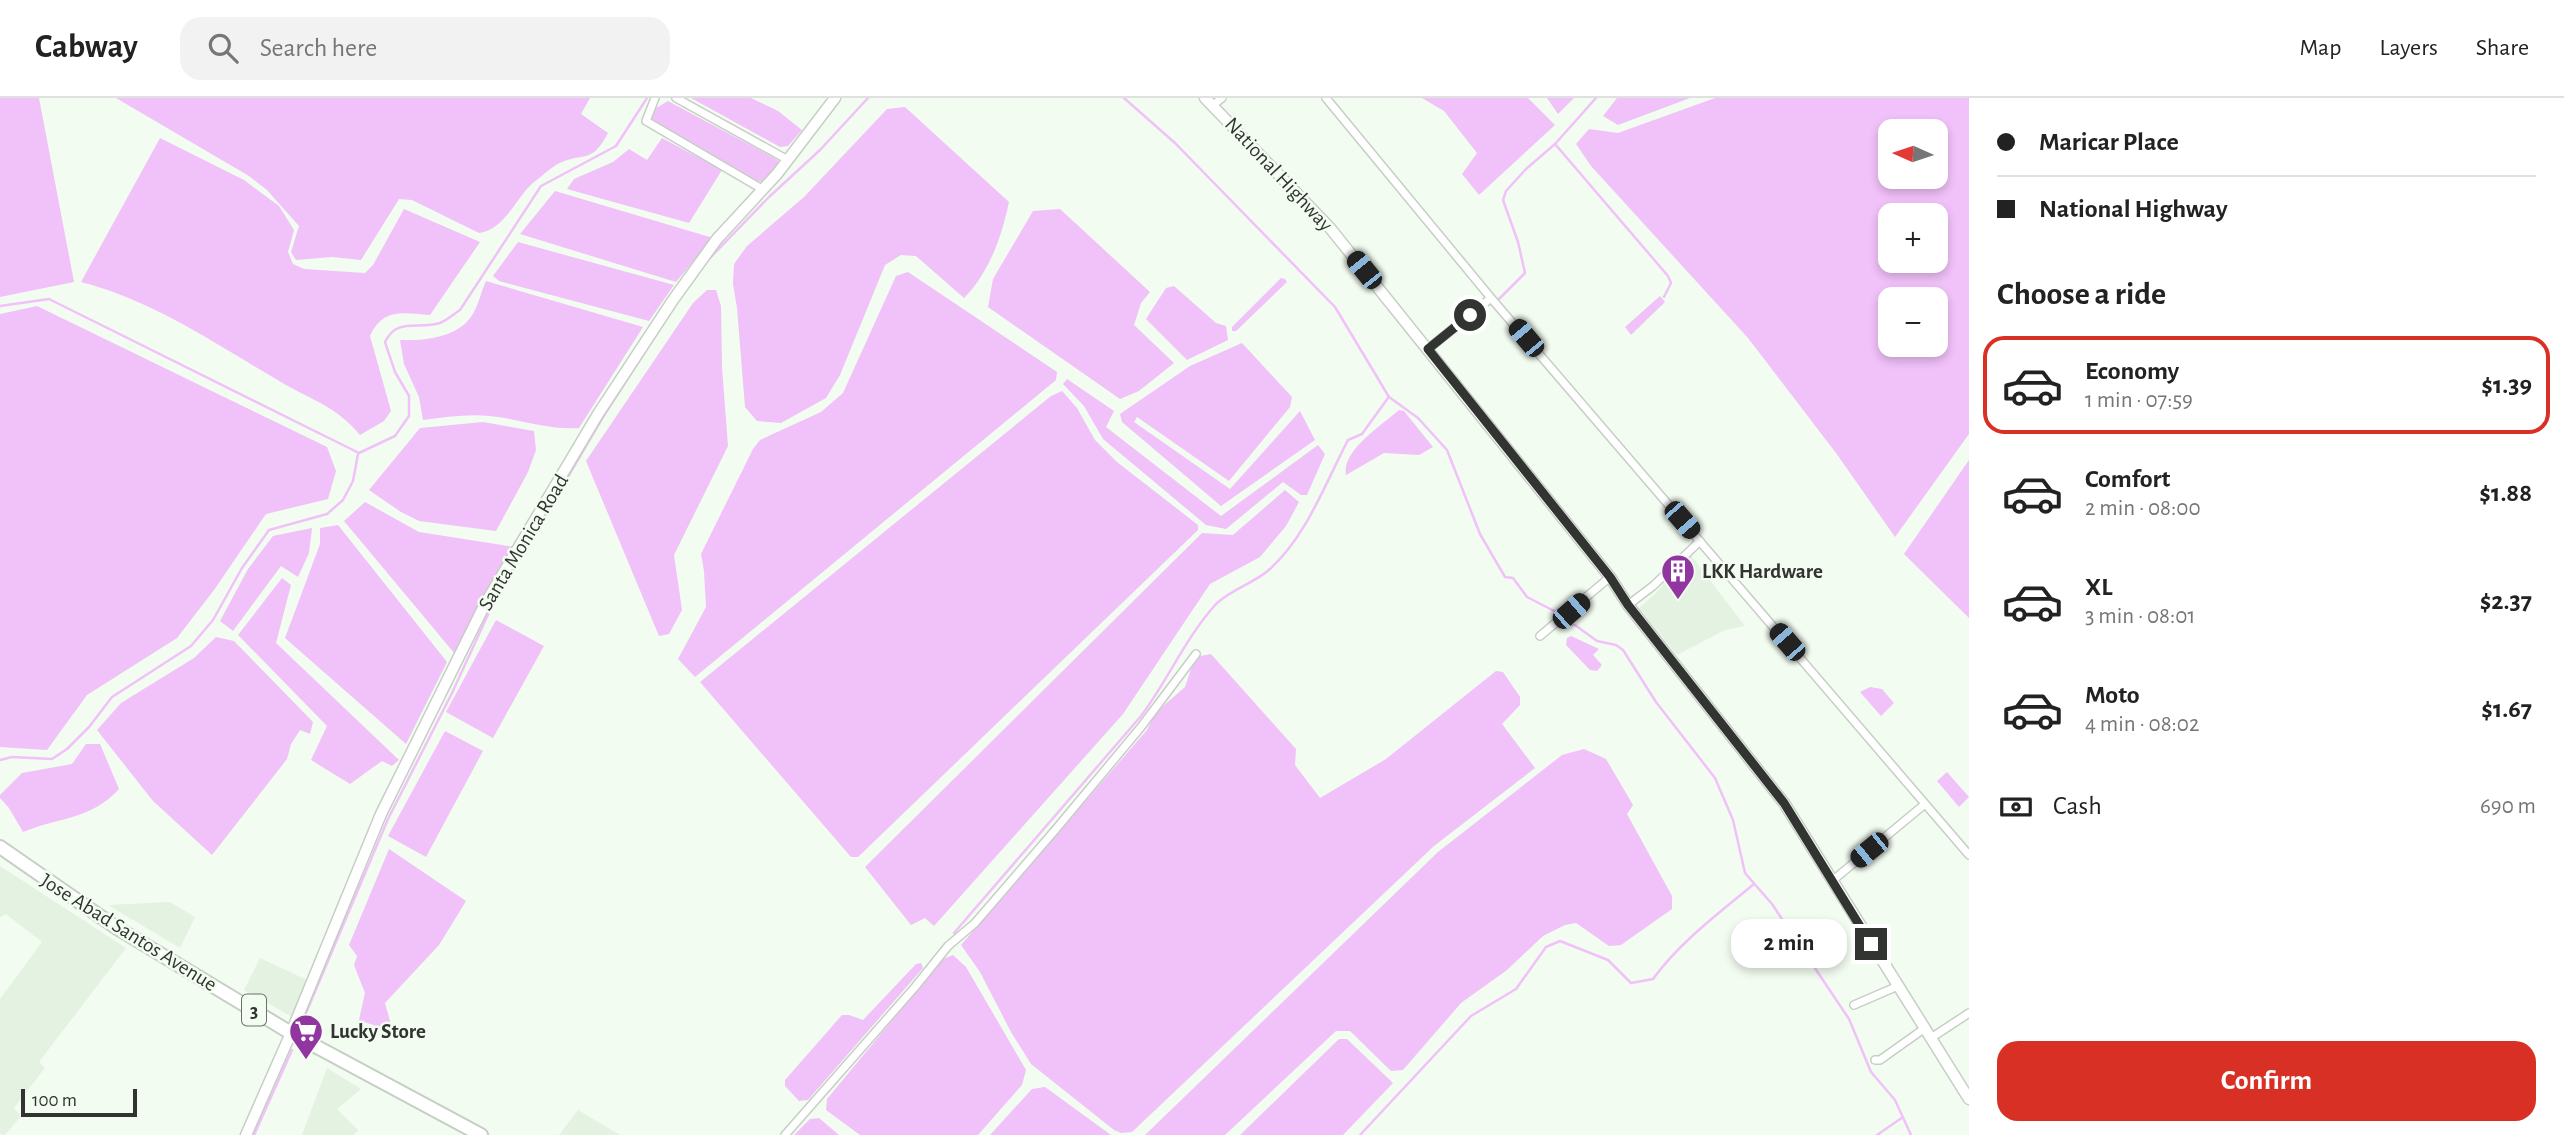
<!DOCTYPE html>
<meta charset="utf-8">
<style>
body{margin:0;font-family:"Alegreya Sans",sans-serif;background:#f2f2f2;color:#222;height:100vh;display:flex;flex-direction:column;font-size:26px;white-space:nowrap}
*{box-sizing:border-box;margin:0}
p{font-size:23px;color:#767676}
.icon{flex:none;width:38px;height:38px;fill:none;stroke:currentColor;stroke-width:2;stroke-linecap:round;stroke-linejoin:round}
.map{position:relative;flex:1;overflow:hidden}
.side{display:flex;flex-direction:column;background:#fff;width:595px}
.side>*{flex:none}
.guide{display:grid;align-content:center;height:154px;padding:0 28px;background:#fff}
.needle{width:46px;rotate:273deg}
.controls{position:absolute;left:1878px;top:21px;display:grid;gap:14px}
.controls a{display:grid;place-items:center;width:70px;height:70px;border-radius:14px;background:#fff;box-shadow:0 4px 10px #0003;font-size:35px}
.scale{position:absolute;left:21px;bottom:18px;width:116px;box-sizing:border-box;padding-left:7px;border:4px solid #313430;border-top:0;font-size:19px;line-height:24px;white-space:nowrap;color:#313430;-webkit-text-stroke:5px #f3fcf1;paint-order:stroke}
.end{position:absolute;width:32px;height:32px;margin:-16px;border:9px solid #313430;background:#fff;box-shadow:0 0 0 4px #fff}
.from{border-radius:50%}
.bubble{position:absolute;height:49px;border-radius:21px;background:#fff;box-shadow:0 4px 10px #0003;font-size:23px;font-weight:700;line-height:49px;text-align:center}
.car{position:absolute;width:21px;height:42px;margin:-21px -10px;border-radius:9px;box-shadow:0 0 5px 2px #0007;background:linear-gradient(#222 24%,#8ab4d8 0 40%,#222 0 76%,#8ab4d8 0 86%,#222 0)}
.guide b{display:flex;align-items:center;gap:24px;height:66px;font-size:26px}
.guide b+b{border-top:2px solid #e0e0e0}
.guide i{width:18px;height:18px;background:#222}
ul{padding:0;list-style:none}
li{display:flex;align-items:center;gap:21px;height:98px;margin:0 14px 10px;padding:0 14px;border:4px solid transparent;border-radius:21px}
li div{flex:1}
li b{display:block;font-size:26px}
li em{font-style:normal;font-weight:700}
li.active{border-color:#d93025}
li>.icon{width:63px;height:63px;stroke-width:1.5}
h2{padding:0 28px;font-size:32px;line-height:84px}
.pay{display:flex;align-items:center;gap:18px;height:77px;padding:0 28px;font-size:26px}
.pay p{margin-inline-start:auto}
.action{display:flex;gap:14px;margin-top:auto;padding:14px 28px}
.action a{flex:1;height:80px;border-radius:21px;background:#d93025;color:#fff;font-size:28px;font-weight:700;line-height:80px;text-align:center}
header{display:flex;align-items:center;gap:42px;box-sizing:border-box;height:98px;padding:0 35px;background:#fff;border-bottom:2px solid #e0e0e0}
header strong{font-size:33px}
nav{display:flex;gap:38px;margin-inline-start:auto;font-size:24px}
.search{width:490px;height:63px;background:#f2f2f2;display:flex;align-items:center;gap:18px;box-sizing:border-box;padding:0 24px;border-radius:21px;color:#767676;font-size:26px}
main{display:flex;flex:1;min-height:0}
.map>svg:first-child{display:block}
</style>
<header>
<strong>Cabway</strong>
<div class="search"><svg class="icon" aria-label="search" viewBox="0 0 24 24"><circle cx="10" cy="10" r="6"/><path d="M15 15l6 6"/></svg>Search here</div>
<nav><a>Map</a><a>Layers</a><a>Share</a></nav>
</header>
<main>
<div class="map">
<svg width="1969" height="1037" viewBox="0 0 1969 1037">
<rect width="100%" height="100%" fill="#f3fcf1"/>
<path fill="#e3f2e1" d="M1690 456 1745 528 1725 532 1677 557 1639 510 1656 495Z
M0 768 126 850 39 964 45 970 14 1010 21 1018 5 1037 0 1036V901L42 844 6 816 0 819Z
M170 804 195 819 180 850 108 807Z
M260 860 309 883 294 920 244 892Z
M327 970 361 991 337 1011 358 1032 354 1037H302Z
M578 1012 620 1037H559Z"/>
<path fill="#f1c1f9" fill-rule="evenodd" d="M0 0H39L74 184 0 199Z
M116 0H590L581 16 608 35C590 69 583 52 556 67 548 72 541 79 534 84 516 99 505 132 479 135L412 102 399 101 361 162 332 159 296 162 291 154 299 128 267 92 249 78Z
M691 0H751L778 13 802 32 788 48 780 49Z
M1422 0H1528L1555 27 1479 97 1462 76 1477 55 1444 13Z
M1547 0H1574L1558 16Z
M1617 0H1690L1618 27 1603 18Z
M1715 0H1969V336L1895 439 1836 355 1748 240 1591 68 1576 46 1589 31 1618 35ZM1890 33H1936V79H1890ZM1890 117H1936V163H1890ZM1890 201H1936V247H1890Z
M668 3 774 60 780 64 763 84 756 83 648 22 656 10Z
M905 9 1009 104C1002 138 989 175 964 200L916 158 901 157 885 167 840 277 826 300 781 325 757 323 745 309 737 210 733 186 734 166 747 148 804 99 887 11Z
M160 40 244 82 279 108 294 132 288 154 293 166 304 171 365 175 373 167 404 111 480 144 430 217C402 215 383 210 370 238L391 313 384 323 360 337C336 308 313 303 281 284 216 246 154 203 81 184Z
M662 40 722 72 689 125 567 91 574 81 613 64 629 51 647 62Z
M555 93 713 140 676 184 520 136Z
M1060 111 1150 194 1141 205 1134 227 1174 265 1139 293 1120 301 988 209 993 181 1033 113Z
M518 144 674 187 649 223 499 183 493 178Z
M908 174 1057 274 1056 282 695 579 678 561 706 509 704 473 701 456 753 351 760 342 821 314 843 295 896 178Z
M1281 180 1285 181 1287 184 1236 233H1232V229Z
M486 183 643 229 579 330C548 332 520 321 490 318 468 316 445 319 423 322L419 299 404 266 400 242C423 243 456 240 471 219 478 209 481 194 486 183Z
M1174 188 1216 225 1226 228 1228 242 1187 262 1146 221 1166 190Z
M707 192H716L721 208 722 269 728 348 674 457 682 512 669 536 659 538 586 363 693 205Z
M1660 198 1665 204 1631 237 1625 229Z
M37 208 327 349 336 373 328 401 266 416 214 492 177 540 87 597 47 652 0 649V216Z
M1242 245 1292 299 1290 309 1229 383 1137 319 1134 324 1230 391 1300 313 1315 342 1221 408 1122 324 1120 316 1190 268Z
M1067 281 1114 313 1106 329 1221 418 1318 347 1325 356 1307 397H1301L1283 384 1226 431 1206 427 1103 341 1084 308 1063 286Z
M1062 293 1077 310 1095 342 1117 364 1198 427V432L858 759H851L700 584 1051 298Z
M1399 312 1404 313 1433 349 1419 357 1384 355 1346 377C1341 353 1382 327 1399 312Z
M483 324 534 333 536 352 528 374 496 433 419 423 401 414 369 392 420 330Z
M1969 362V520L1904 456Z
M1285 392 1299 404 1286 428 1260 459 1210 486 1123 616 934 828 925 820 911 827 865 769 1202 435 1233 437Z
M365 404 419 434 514 449 455 556 344 423Z
M338 427 447 564 406 646 285 540 320 446V430Z
M312 430 309 455 298 479 281 468 233 533 220 523 248 471 273 438Z
M282 480 291 487 276 545 399 662 392 668 382 663 350 686 311 662 327 628 238 537Z
M496 522 544 548 493 640 446 614Z
M1571 538 1599 551 1593 557 1602 567 1597 573 1590 572 1566 547 1567 540Z
M216 539 234 543 313 624 310 636 300 632 291 646 287 661 212 757 153 703 97 632 121 605 194 560Z
M1211 556 1296 651 1295 667 1320 700 1386 661 1496 573 1503 574 1520 599V607L1502 626 1535 670 1434 748 1132 1034 1121 1035 1114 1032 1031 966 1011 934 980 874 961 847 1147 632 1155 615 1185 589 1195 559Z
M1870 589 1882 591 1894 605 1881 618 1860 594Z
M445 633 483 653 426 759 388 738Z
M86 646H100L119 691C90 722 60 719 23 734L9 710 0 700V697L22 675 72 666Z
M1584 651 1606 661 1633 707 1627 716 1672 798V811L1621 847 1609 848 1576 825 1565 827 1543 838 1507 872 1461 905 1403 972 1391 973 1350 933H1336L1225 1037H1145L1438 754 1562 657Z
M1947 674 1969 699 1959 709 1937 683Z
M389 751 466 803 439 847 385 905 393 934 359 922 365 895 354 867 357 858 349 847Z
M953 857 966 869 1026 972 1022 987 978 1037H860L826 1012 827 1001 943 861Z
M921 865 923 870 808 1002 799 1003 785 988V982L842 917H849L863 922 916 866Z
M1339 941H1347L1393 985 1343 1037H1240Z
M1045 989 1111 1037H990L1032 991Z
M819 1020 839 1037H794L810 1021Z"/>
<g fill="none" stroke-linecap="round" stroke-linejoin="round">
<path stroke="#f1c1f9" stroke-width="2.5" d="M1124 0 1175 45 1335 209 1389 299 1418 320 1447 352 1480 436 1505 479 1513 480 1527 499 1562 517 1568 526 1575 527 1597 543 1616 547 1623 552 1656 604 1715 680 1733 722 1745 775 1772 806 1849 921 1871 974 1895 1002 1911 1037
M1555 46 1668 178 1671 185 1664 199
M706 164 769 99 820 52 868 0
M1499 201 1525 175 1518 144 1503 102 1506 93 1526 71 1555 46 1596 0
M0 208 49 201 359 355 395 338 409 318V298L395 274 385 244C397 219 418 232 440 225 447 222 454 216 460 212L541 88 616 48 647 0
M0 662 12 659 52 661 67 651 89 629 112 599 191 548 213 522 242 470 269 432 327 416 343 402 353 383 358 356
M954 835 1141 618C1168 582 1186 539 1216 506 1231 491 1255 485 1270 471 1307 437 1325 386 1348 342L1362 336 1388 300
M303 922 388 721 452 595 491 510 603 319 670 215
M254 1037 292 952
M1360 1037 1471 918 1516 891 1546 849 1560 843 1608 862 1631 885 1653 881C1680 844 1719 815 1754 786
M1877 1037 1903 1019"/>
<g stroke="#c5cfc4" stroke-width="10">
<path id="street" d="M655 0 646 23 762 91
M676 0 788 62
M1326 0 1491 200 1969 757
M1213 7 1222 0
M1428 251 1491 200
M1628 507 1653 488 1700 443
M1540 538 1610 479
M1832 783 1925 706
M1854 907 1898 888
M1931 940 1969 915
M1875 962H1880L1925 930
M785 1037 915 889 948 848 975 825 1056 731 1141 629 1196 556"/>
</g>
<g stroke="#c5cfc4" stroke-width="13">
<path id="secondary" d="M1205 0 1330 130 1610 479 1628 507 1784 705 1969 1001
M246 1037 291 935 381 716 485 506 598 316 673 202 717 141 777 76 835 0"/>
</g>
<g stroke="#c5cfc4" stroke-width="16">
<path id="highway" d="M0 749 117 830 291 935 481 1037"/>
</g>
<use href="#street" stroke="#fff" stroke-width="7"/>
<use href="#secondary" stroke="#fff" stroke-width="10"/>
<use href="#highway" stroke="#fff" stroke-width="12"/>
</g>
<g fill="none" stroke-linecap="round" stroke-linejoin="round">
<path stroke="#313430" stroke-width="9" d="M1470 217 1428 251 1610 479 1628 507 1784 705 1871 846"/>
</g>
<defs>
<g id="building-pin" transform="scale(1.75)"><path d="M0 17L-7.5 6A9.5 9.5 0 1 1 7.5 6Z" fill="#9136a1" stroke="#f3fcf1"/><path d="M-4-6H4V6H1V3H-1V6H-4ZM-2.5-4.3h1.7v1.8h-1.7ZM.8-4.3h1.7v1.8H.8ZM-2.5-1h1.7V.8h-1.7ZM.8-1h1.7V.8H.8Z" fill="#fff"/></g>
<g id="supermarket-pin" transform="scale(1.75)"><path d="M0 17L-7.5 6A9.5 9.5 0 1 1 7.5 6Z" fill="#9136a1" stroke="#f3fcf1"/><path d="M-6-5.5h2.5l.6 2H6L4.5 2H-2.5L-4.4-4H-6ZM-1.5 3.2a1.3 1.3 0 1 0 .1 0ZM3 3.2a1.3 1.3 0 1 0 .1 0Z" fill="#fff"/></g>
</defs>
<g fill-rule="evenodd">
<use href="#building-pin" x="1678" y="473"/>
<use href="#supermarket-pin" x="306" y="933"/>
</g>
<g text-anchor="middle" stroke-width="5" stroke-linejoin="round" paint-order="stroke">
<rect fill="#f3fcf1" stroke="#6b706a" stroke-width="2" x="242" y="896.5" width="24" height="31" rx="5"/>
<g font-size="19" font-weight="bold" fill="#313430">
<text x="254" y="919">3</text>
</g>
<g font-size="21" fill="#313430" stroke="#f3fcf1">
<text transform="translate(1279 76) rotate(47)" y="7">National Highway</text>
<text transform="translate(523 444) rotate(-59)" y="7">Santa Monica Road</text>
<text transform="translate(129 834) rotate(32)" y="7">Jose Abad Santos Avenue</text>
</g>
<g font-size="21" font-weight="bold" fill="#313430" stroke="#f3fcf1" text-anchor="start">
<text x="1702" y="480">LKK Hardware</text>
<text x="330" y="940">Lucky Store</text>
</g>
</g>
</svg>
<div class="controls">
<a><svg class="needle" viewBox="-14 -14 28 28"><path d="M0-13l5 13h-10z" fill="#e53935"/><path d="M0 13l5-13h-10z" fill="#767676"/></svg></a>
<a>+</a>
<a>−</a>
</div>
<div class="scale">100 m</div>
<i class="end from" style="left:1470px;top:217px"></i>
<i class="end" style="left:1871px;top:846px"></i>
<div class="bubble" style="left:1731px;top:821px;width:116px">2 min</div>
<i class="car" style="left:1364px;top:172px;rotate:321deg"></i>
<i class="car" style="left:1526px;top:240px;rotate:320deg"></i>
<i class="car" style="left:1682px;top:422px;rotate:139deg"></i>
<i class="car" style="left:1571px;top:513px;rotate:49deg"></i>
<i class="car" style="left:1787px;top:544px;rotate:319deg"></i>
<i class="car" style="left:1869px;top:752px;rotate:231deg"></i>
</div>
<section class="side">
<div class="guide">
<b><i class="from"></i>Maricar Place</b>
<b><i></i>National Highway</b>
</div>
<h2>Choose a ride</h2>
<ul>
<li class="active"><svg class="icon" aria-label="car" viewBox="0 0 24 24"><path d="M5 17H2v-5l4-1 3-4h7l3 4 3 1v5h-3M9 17h6M6 11h13"/><circle cx="7" cy="17" r="2"/><circle cx="17" cy="17" r="2"/></svg><div><b>Economy</b><p>1 min · 07:59</p></div><em>$1.39</em></li>
<li><svg class="icon" aria-label="car" viewBox="0 0 24 24"><path d="M5 17H2v-5l4-1 3-4h7l3 4 3 1v5h-3M9 17h6M6 11h13"/><circle cx="7" cy="17" r="2"/><circle cx="17" cy="17" r="2"/></svg><div><b>Comfort</b><p>2 min · 08:00</p></div><em>$1.88</em></li>
<li><svg class="icon" aria-label="car" viewBox="0 0 24 24"><path d="M5 17H2v-5l4-1 3-4h7l3 4 3 1v5h-3M9 17h6M6 11h13"/><circle cx="7" cy="17" r="2"/><circle cx="17" cy="17" r="2"/></svg><div><b>XL</b><p>3 min · 08:01</p></div><em>$2.37</em></li>
<li><svg class="icon" aria-label="car" viewBox="0 0 24 24"><path d="M5 17H2v-5l4-1 3-4h7l3 4 3 1v5h-3M9 17h6M6 11h13"/><circle cx="7" cy="17" r="2"/><circle cx="17" cy="17" r="2"/></svg><div><b>Moto</b><p>4 min · 08:02</p></div><em>$1.67</em></li>
</ul>
<div class="pay"><svg class="icon" aria-label="cash" viewBox="0 0 24 24"><path d="M3 7h18v10H3z"/><circle cx="12" cy="12" r="2"/></svg>Cash<p>690 m</p></div>
<div class="action"><a>Confirm</a></div>
</section>
</main>
